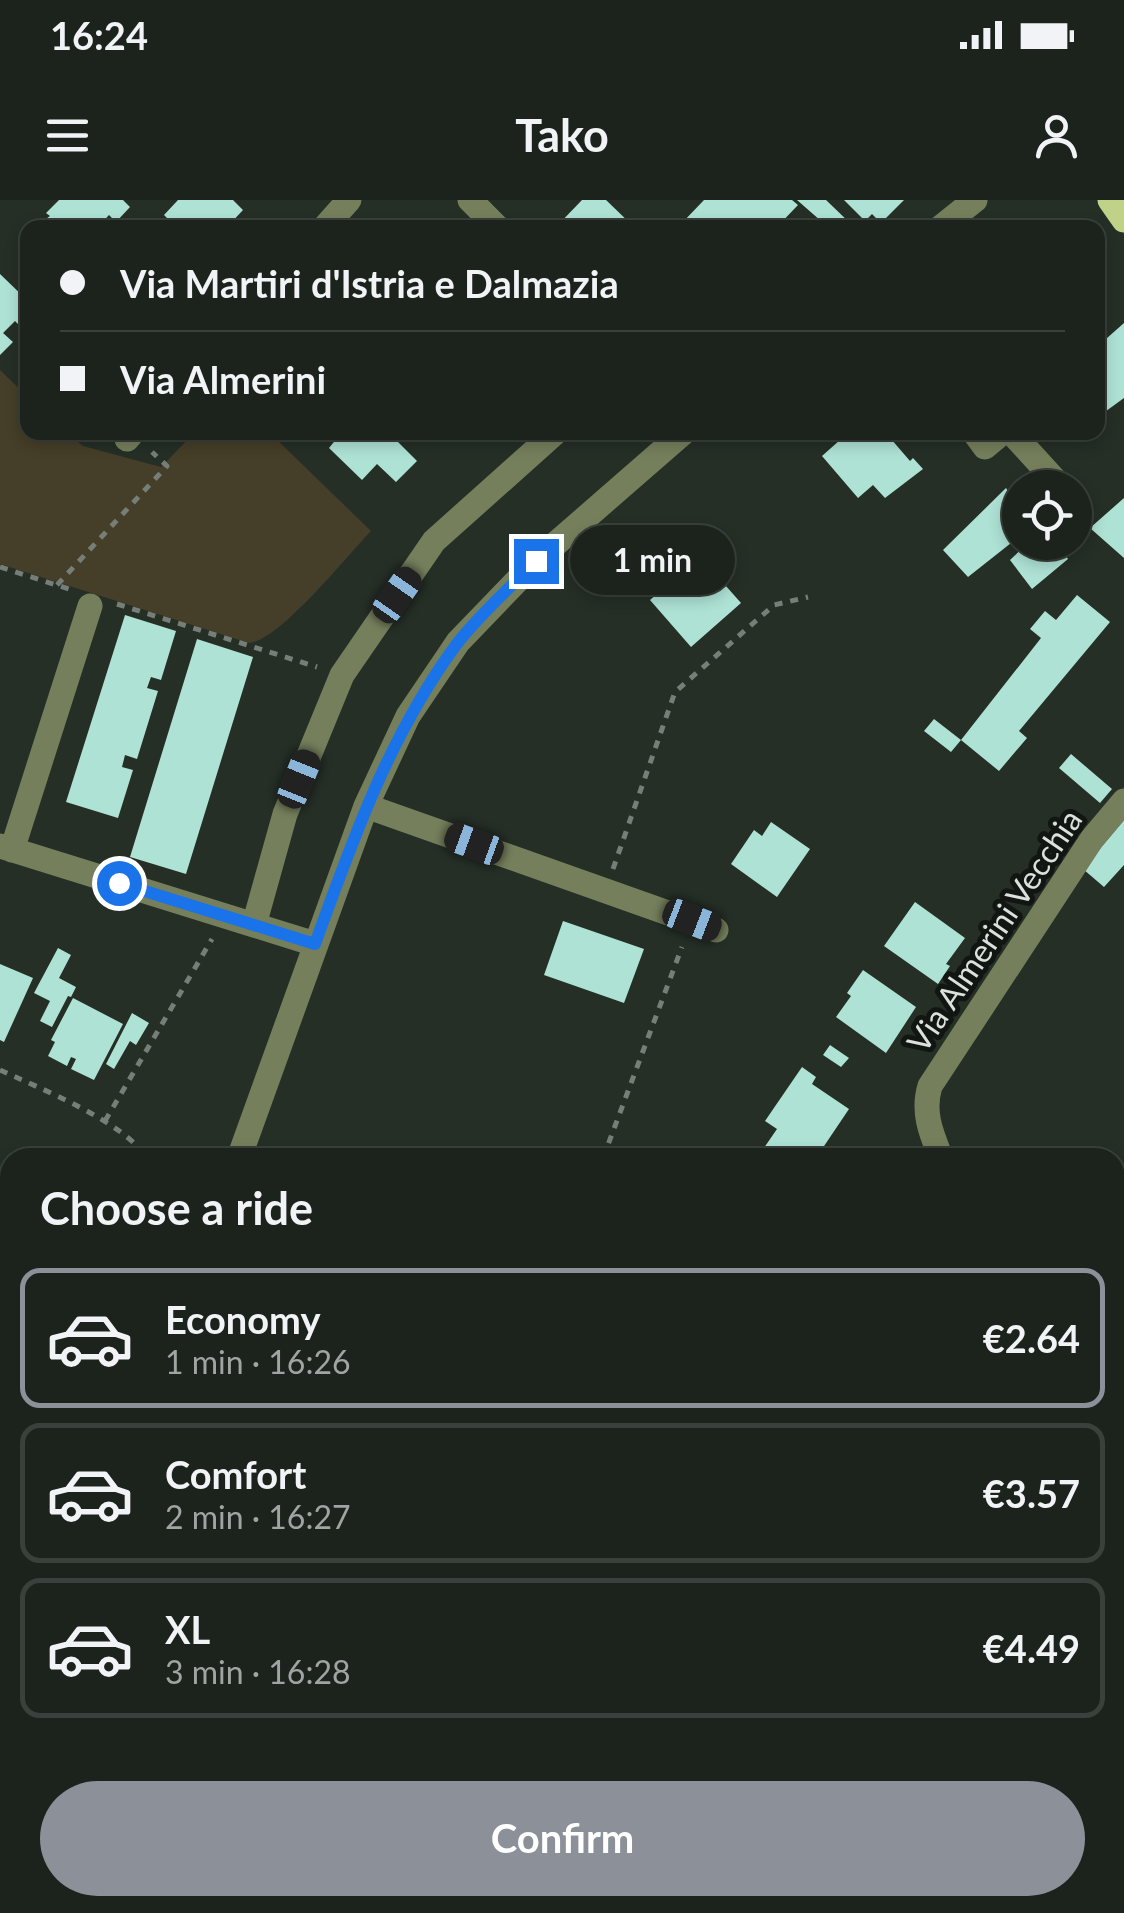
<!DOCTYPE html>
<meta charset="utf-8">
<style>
body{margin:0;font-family:Lato,sans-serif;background:#252b25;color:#f1f3f6;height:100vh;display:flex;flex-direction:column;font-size:38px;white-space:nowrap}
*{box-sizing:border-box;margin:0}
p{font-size:32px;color:#a0a4a3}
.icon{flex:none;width:55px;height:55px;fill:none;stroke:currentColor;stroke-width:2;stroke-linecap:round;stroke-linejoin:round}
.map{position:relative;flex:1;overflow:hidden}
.side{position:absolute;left:0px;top:948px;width:1125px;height:768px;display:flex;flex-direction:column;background:#1c231c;border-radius:30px 30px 0 0;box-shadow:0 5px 15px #0003,0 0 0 2px #3a403b}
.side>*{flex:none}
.banner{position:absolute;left:20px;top:20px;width:1085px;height:220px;border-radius:20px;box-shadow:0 5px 15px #0003,0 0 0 2px #3a403b;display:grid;align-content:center;height:220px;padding:0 40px;background:#1c231c}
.fabs{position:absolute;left:1002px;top:270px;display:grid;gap:20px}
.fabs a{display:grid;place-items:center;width:90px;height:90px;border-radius:50%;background:#1c231c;box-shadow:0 5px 15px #0003,0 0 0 2px #3a403b;font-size:50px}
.end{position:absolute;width:45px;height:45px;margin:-22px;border:12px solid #1a73e8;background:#fff;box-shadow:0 0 0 5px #fff}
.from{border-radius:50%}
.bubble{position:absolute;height:70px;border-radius:35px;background:#1c231c;box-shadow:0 5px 15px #0003,0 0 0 2px #3a403b;font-size:32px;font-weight:700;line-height:70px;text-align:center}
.car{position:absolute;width:30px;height:60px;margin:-30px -15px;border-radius:12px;box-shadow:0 0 8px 2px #0007;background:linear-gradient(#222 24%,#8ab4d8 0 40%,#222 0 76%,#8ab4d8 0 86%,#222 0)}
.banner b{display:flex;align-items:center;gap:35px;height:95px;font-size:38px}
.banner b+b{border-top:2px solid #3a403b}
.banner i{width:25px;height:25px;background:#f1f3f6}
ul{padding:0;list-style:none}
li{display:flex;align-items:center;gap:30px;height:140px;margin:0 20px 15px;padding:0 20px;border:5px solid #3a403b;border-radius:20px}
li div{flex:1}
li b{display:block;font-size:38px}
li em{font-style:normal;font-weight:700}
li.on{border-color:#8c9099}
li>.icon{width:90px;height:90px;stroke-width:1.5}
h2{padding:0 40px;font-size:45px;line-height:120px}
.cta{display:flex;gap:20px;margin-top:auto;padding:20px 40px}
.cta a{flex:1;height:115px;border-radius:60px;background:#8c9099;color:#fff;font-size:40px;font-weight:700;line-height:115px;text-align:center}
.status{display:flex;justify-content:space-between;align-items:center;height:70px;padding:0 50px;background:#1c231c;direction:ltr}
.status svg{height:28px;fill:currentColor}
header{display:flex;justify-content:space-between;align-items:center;height:130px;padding:0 40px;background:#1c231c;font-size:45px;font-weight:700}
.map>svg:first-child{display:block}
</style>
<div class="status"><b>16:24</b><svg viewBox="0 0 49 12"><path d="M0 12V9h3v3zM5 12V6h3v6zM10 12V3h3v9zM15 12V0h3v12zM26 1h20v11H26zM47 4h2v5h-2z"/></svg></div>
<header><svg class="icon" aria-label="menu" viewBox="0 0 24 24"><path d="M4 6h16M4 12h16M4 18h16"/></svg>Tako<svg class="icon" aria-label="person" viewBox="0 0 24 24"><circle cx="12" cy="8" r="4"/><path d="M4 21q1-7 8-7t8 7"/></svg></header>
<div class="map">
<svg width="1124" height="1713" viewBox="0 0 1124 1713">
<rect width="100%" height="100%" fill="#252f26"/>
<path fill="#453e28" d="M0 170 27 196 28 232 66 233 83 246 161 267 194 233H270L371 331C347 356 279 441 249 443L0 364Z"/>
<path fill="#aee2d5" d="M59 0H123L130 7 116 22 109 15 97 28H33L50 16 46 13Z
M178 0H233L243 10 229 25 225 21 219 28H159L168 19 164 15Z
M582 0H606L635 28H555Z
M704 0H792L798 5 776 28H685L681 24Z
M797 0H826L851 24 847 28H829Z
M844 0H904L881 23 872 14 865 21Z
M0 74 28 101V126L24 130 15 121 3 133 13 142 0 155Z
M1124 123V198L1102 214 1098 207V146Z
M333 232H407L398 242 417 261 396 282 377 264 362 280 329 248 338 237Z
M849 232H885L910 261 913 258 923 269 885 298 873 285 858 298 822 256Z
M1006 288 1020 310V336L968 377 943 350Z
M1124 298V358L1090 328Z
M1029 342H1056L1068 359 1032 389 1010 360Z
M703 360 741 403 691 447 650 400 693 363 696 366Z
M1077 395 1110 422 1019 531 1027 538 999 571 961 540 1041 438 1030 429 1045 411 1056 420Z
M125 415 176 431 161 480 151 477 147 488 158 491 137 559 125 555 122 567 133 570 118 618 66 602Z
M197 439 253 457 186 674 130 657Z
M934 519 961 540 951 552 924 531Z
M1071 554 1112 589 1100 603 1059 568Z
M1124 620V665L1104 687 1083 669Z
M771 622 810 649 777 697 731 664 754 630 762 636Z
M915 702 965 738 946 764 950 766 938 784 884 746Z
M563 721 644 749 624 803 544 775Z
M58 748 71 755 59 778 76 787 71 797 68 796 52 827 40 821 50 801 34 793Z
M0 764 33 778 4 842 0 840Z
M863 770 916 807 886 853 836 817 851 796 847 793Z
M73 798 123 824 94 880 71 869 76 859 71 857 67 866 48 856 55 842 51 840Z
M132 813 149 823 136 845 130 841 114 869 106 864Z
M830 845 849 858 841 867 823 855Z
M802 867 816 877 812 884 849 909 816 958H757L777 929 765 921Z"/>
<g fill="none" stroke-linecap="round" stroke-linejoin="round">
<path stroke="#767e77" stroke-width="5" stroke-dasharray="8 8" stroke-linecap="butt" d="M0 367 69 389
M57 385 167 266 152 252
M117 404 317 467
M613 669 675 492 774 405 808 397
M0 870C41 889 123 921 147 958
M105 921 212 739
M603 958 682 747
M0 981H10"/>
<path stroke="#757f5c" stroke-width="25" d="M470 0 498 28
M324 28 349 0
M940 28 975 0
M974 232 985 247 1003 232
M1011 232 1062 288
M127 239 133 232
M366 606 716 730
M0 646 315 744
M12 650 90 406
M254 725 285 614 342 475 434 341 556 232
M239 958 366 606 408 516 458 442 536 361 684 232
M941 958C931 933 922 912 930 886L1092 639 1124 601
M0 1209 10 1211"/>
<path stroke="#bfd288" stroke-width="25" d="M1110 0 1124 20"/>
</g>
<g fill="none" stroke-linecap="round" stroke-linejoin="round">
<path stroke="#1a73e8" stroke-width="12" d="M119 683 315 744C353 639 389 536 456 445 479 415 510 388 536 361"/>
</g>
<g text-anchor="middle" stroke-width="10" stroke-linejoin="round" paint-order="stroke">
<g font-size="32" fill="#dbe2dc" stroke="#111612">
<text transform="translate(995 731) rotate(-56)" y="11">Via Almerini Vecchia</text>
</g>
</g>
</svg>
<div class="fabs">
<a><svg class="icon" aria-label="locate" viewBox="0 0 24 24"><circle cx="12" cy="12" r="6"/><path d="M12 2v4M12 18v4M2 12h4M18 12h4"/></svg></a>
</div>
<i class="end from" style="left:119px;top:683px"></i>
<i class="end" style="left:536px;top:361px"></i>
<div class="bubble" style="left:570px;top:325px;width:165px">1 min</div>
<i class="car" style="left:397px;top:395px;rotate:35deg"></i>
<i class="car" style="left:299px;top:579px;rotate:22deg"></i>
<i class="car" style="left:474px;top:644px;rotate:290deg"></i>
<i class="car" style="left:692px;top:720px;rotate:111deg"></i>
<div class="banner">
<b><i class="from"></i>Via Martiri d'Istria e Dalmazia</b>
<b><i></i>Via Almerini</b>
</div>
<section class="side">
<h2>Choose a ride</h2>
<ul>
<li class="on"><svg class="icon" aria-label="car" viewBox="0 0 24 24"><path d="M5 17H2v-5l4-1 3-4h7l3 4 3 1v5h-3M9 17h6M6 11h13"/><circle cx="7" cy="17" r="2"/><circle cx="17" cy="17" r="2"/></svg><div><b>Economy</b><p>1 min · 16:26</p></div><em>€2.64</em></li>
<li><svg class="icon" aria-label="car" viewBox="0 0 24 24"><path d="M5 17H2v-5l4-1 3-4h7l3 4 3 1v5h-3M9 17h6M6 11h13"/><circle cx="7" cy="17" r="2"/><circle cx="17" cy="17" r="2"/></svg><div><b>Comfort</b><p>2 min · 16:27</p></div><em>€3.57</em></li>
<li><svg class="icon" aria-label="car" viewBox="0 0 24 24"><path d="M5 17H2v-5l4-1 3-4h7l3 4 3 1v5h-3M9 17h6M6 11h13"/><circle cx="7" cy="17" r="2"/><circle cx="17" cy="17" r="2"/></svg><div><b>XL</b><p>3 min · 16:28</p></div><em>€4.49</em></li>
</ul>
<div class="cta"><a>Confirm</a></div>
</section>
</div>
